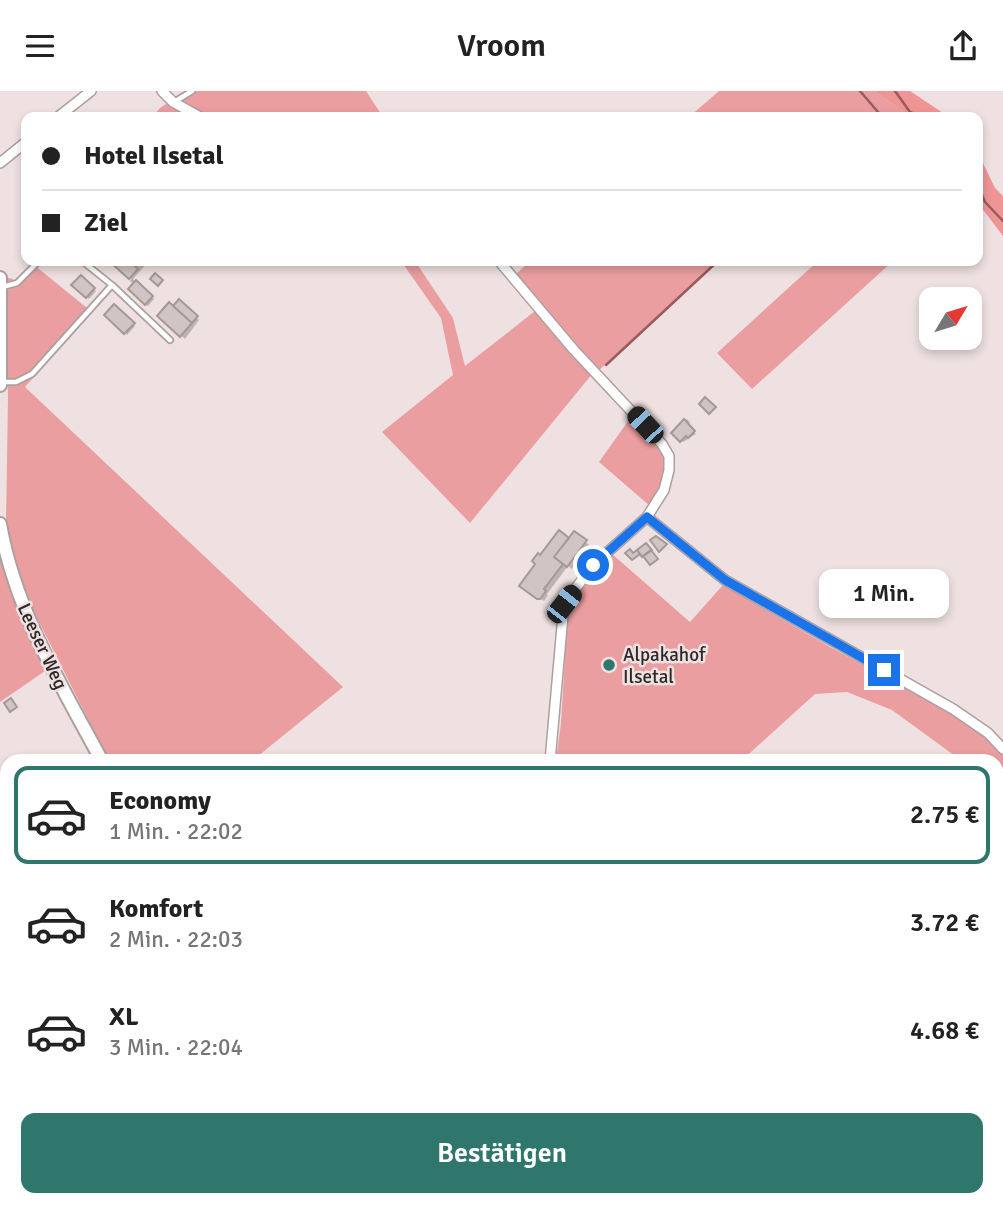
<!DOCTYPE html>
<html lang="de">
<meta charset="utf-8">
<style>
body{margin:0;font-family:Signika,sans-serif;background:#f6f6f6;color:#222;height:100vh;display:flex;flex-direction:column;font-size:26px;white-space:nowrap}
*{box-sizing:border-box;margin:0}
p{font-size:23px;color:#767676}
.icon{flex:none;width:38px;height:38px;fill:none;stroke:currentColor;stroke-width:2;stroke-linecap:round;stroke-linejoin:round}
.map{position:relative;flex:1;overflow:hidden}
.panel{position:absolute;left:0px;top:663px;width:1004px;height:453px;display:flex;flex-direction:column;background:#fff;border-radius:21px 21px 0 0;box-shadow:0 4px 10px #0003}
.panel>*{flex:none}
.hud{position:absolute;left:21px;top:21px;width:962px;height:154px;border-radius:14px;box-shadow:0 4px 10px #0003;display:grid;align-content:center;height:154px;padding:0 21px;background:#fff}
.needle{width:46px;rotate:52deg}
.tools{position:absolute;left:919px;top:196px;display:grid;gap:14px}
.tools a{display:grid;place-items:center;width:63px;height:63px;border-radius:14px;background:#fff;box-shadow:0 4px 10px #0003;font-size:35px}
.end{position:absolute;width:32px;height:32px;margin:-16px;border:9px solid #1a73e8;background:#fff;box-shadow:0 0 0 4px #fff}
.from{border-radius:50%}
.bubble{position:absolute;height:49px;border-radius:14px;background:#fff;box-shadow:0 4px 10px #0003;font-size:23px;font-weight:600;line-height:49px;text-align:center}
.car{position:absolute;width:21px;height:42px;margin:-21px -10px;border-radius:9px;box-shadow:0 0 5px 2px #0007;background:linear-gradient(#222 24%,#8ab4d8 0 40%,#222 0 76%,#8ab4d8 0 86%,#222 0)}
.hud b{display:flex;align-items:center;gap:24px;height:66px;font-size:26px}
.hud b+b{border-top:2px solid #e0e0e0}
.hud i{width:18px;height:18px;background:#222}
ul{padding:12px 0 0;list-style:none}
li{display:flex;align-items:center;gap:21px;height:98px;margin:0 14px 10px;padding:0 7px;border:4px solid transparent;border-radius:14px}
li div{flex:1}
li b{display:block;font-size:26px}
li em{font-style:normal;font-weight:600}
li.active{border-color:#2f766d}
li>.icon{width:63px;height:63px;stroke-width:1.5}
.primary-button{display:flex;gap:14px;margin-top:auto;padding:14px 21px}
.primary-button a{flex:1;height:80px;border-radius:14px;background:#2f766d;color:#fff;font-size:28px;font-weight:600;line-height:80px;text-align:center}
header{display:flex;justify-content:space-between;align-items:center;height:91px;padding:0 21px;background:#fff;font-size:32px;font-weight:600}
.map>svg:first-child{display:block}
</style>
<header><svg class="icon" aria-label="menu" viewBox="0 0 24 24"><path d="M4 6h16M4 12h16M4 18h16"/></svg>Vroom<svg class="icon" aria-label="share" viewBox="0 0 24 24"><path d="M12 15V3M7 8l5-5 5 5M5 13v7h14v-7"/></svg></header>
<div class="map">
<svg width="1003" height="1116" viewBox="0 0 1003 1116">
<rect width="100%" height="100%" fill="#efe1e1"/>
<path fill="#eb9e9f" d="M185 0H366L383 26H152L160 17Z
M719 0H874L911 26H689Z
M401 170H415L453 227 465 275 535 220 593 282 470 432 382 341 453 284 441 227Z
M530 170H719L598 280 516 183Z
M818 170H893L752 298 717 262Z
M34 174 92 221 25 296 343 596 252 670H109L23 499 6 432 8 307 6 186 15 189Z
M631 326C665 360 678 369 650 415L599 371Z
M0 461 10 500 45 580 0 611Z
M612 463 690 531 723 494C767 519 809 545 854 569 905 597 961 621 1003 663V707L998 702V670H962L892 619 847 601 815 603 741 670H556L561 632 568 515 582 494Z
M0 692 7 705V925L3 929 0 924Z
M881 1110H973L980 1116H887Z"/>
<path fill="#f09596" d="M874 0H910L949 26H911Z
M978 62 995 97 1003 105V145L978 112Z"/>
<path fill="#0003" d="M114 170H149L133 188 154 208 148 215 130 198 134 194 130 190 131 188Z
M81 186 96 200 89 208 74 194Z
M179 210 199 229 185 248 159 225 173 217Z
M114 215 135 235 127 244 107 224Z
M687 328 696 338 690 331 687 334 696 343 683 351 674 342Z
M569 449 586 451 589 454 572 478 568 475 547 503 548 504 544 510 525 498 541 467Z
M998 1046 1003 1051V1112L999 1116H991L984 1110H998Z
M89 1110H101L105 1112 104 1116H87Z
M141 1110H179L196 1116H157Z
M232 1110H251L249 1116Z
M581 1110 586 1116H575Z
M799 1110H817L818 1111 811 1116H804Z"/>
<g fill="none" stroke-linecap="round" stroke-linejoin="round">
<path stroke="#995b5c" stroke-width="2.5" d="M860 0 878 21 873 26
M895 0 910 21 921 26
M978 94 985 111 1003 130
M606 274 718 170"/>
</g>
<path fill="#d1c4c4" stroke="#a59998" stroke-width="2" d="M111 170H132L131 171 138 178 129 188 110 171Z
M155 182 163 189 158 195 150 188Z
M81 184 95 197 86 207 71 194Z
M136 189 153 205 145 214 128 198Z
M179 208 198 225 192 232 173 215Z
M169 211 192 232 180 246 157 225Z
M114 213 135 232 124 243 104 224Z
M705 306 716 316 709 323 699 313Z
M684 328 695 340 688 347 686 345 680 351 671 342Z
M559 439 569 447 554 466 563 473 544 498 546 500 540 508H537L519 495 535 473 532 470 538 462 540 464Z
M574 440 587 449 567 476 554 466Z
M656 445 667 453 659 461 650 449Z
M646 452 652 459 642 466 637 459Z
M630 458 633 462 637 459 640 463 632 469 625 462Z
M651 459 658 468 650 474 643 465Z
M11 607 17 616 10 621 4 612Z
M998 1044 1003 1049V1075L998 1070Z
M998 1070 1003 1075V1102L998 1108Z
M87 1110H104L101 1116 86 1112Z
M796 1110H815L807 1116H802Z"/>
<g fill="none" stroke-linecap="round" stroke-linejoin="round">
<g stroke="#ac9f9f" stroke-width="8">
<path id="lane" d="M174 11 192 0
M82 170 112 194 170 249
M2 196 17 192 39 170
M1 291H16L32 283 112 194
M0 938 7 940
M1000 1044 1003 1046
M815 1116 820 1112"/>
</g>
<g stroke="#ac9f9f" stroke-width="12">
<path id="street" d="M162 0 173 11 200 26
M58 26 91 0
M0 72 26 51
M499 170 574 259 662 353 669 365V379L664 399 647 426 593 474 564 513 550 670
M647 426 725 489 953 618 988 642 1003 658
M757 1110 759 1116
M121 1116 126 1110
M327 1116 333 1110
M656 1116V1110"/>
</g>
<g stroke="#ac9f9f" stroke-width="16">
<path id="secondary" d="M0 187V294
M0 433C15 519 61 594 102 670
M271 1116 272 1110"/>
</g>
<use href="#lane" stroke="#fff" stroke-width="4.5"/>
<use href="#street" stroke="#fff" stroke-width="9"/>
<use href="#secondary" stroke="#fff" stroke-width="12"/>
</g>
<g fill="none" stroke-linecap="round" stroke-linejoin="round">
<path stroke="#1a73e8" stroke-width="9" d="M593 474 647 426 725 489 884 579"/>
</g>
<circle fill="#2f766d" stroke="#efe1e1" stroke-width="2.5" cx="609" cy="574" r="7"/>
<g text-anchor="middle" stroke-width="5" stroke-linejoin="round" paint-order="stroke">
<g font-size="19" fill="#2e2929" stroke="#efe1e1">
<text transform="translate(43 555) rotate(65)" y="7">Leeser Weg</text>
</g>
<g font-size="19" fill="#2e2929" stroke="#efe1e1" text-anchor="start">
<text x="623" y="570">Alpakahof<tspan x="623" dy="22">Ilsetal</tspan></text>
</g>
</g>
</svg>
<div class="tools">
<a><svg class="needle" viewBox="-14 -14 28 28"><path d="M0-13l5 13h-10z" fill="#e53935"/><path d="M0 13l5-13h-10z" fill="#767676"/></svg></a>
</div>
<i class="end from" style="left:593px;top:474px"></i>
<i class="end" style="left:884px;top:579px"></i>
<div class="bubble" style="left:819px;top:478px;width:130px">1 Min.</div>
<i class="car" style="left:645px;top:334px;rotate:317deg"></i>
<i class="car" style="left:564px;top:513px;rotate:38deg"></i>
<div class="hud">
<b><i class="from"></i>Hotel Ilsetal</b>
<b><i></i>Ziel</b>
</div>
<section class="panel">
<ul>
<li class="active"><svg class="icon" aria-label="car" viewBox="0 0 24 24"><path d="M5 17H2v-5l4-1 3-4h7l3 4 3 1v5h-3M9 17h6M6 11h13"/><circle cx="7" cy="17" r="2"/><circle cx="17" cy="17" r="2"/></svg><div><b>Economy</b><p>1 Min. · 22:02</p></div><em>2.75 €</em></li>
<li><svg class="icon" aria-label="car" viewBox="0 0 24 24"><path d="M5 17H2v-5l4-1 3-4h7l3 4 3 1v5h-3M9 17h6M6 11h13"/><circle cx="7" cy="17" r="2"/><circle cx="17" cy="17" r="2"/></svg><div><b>Komfort</b><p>2 Min. · 22:03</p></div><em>3.72 €</em></li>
<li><svg class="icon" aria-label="car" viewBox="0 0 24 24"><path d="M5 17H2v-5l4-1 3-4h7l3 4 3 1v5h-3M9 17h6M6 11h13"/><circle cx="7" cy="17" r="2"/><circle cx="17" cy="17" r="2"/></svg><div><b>XL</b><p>3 Min. · 22:04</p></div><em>4.68 €</em></li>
</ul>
<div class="primary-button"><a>Bestätigen</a></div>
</section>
</div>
